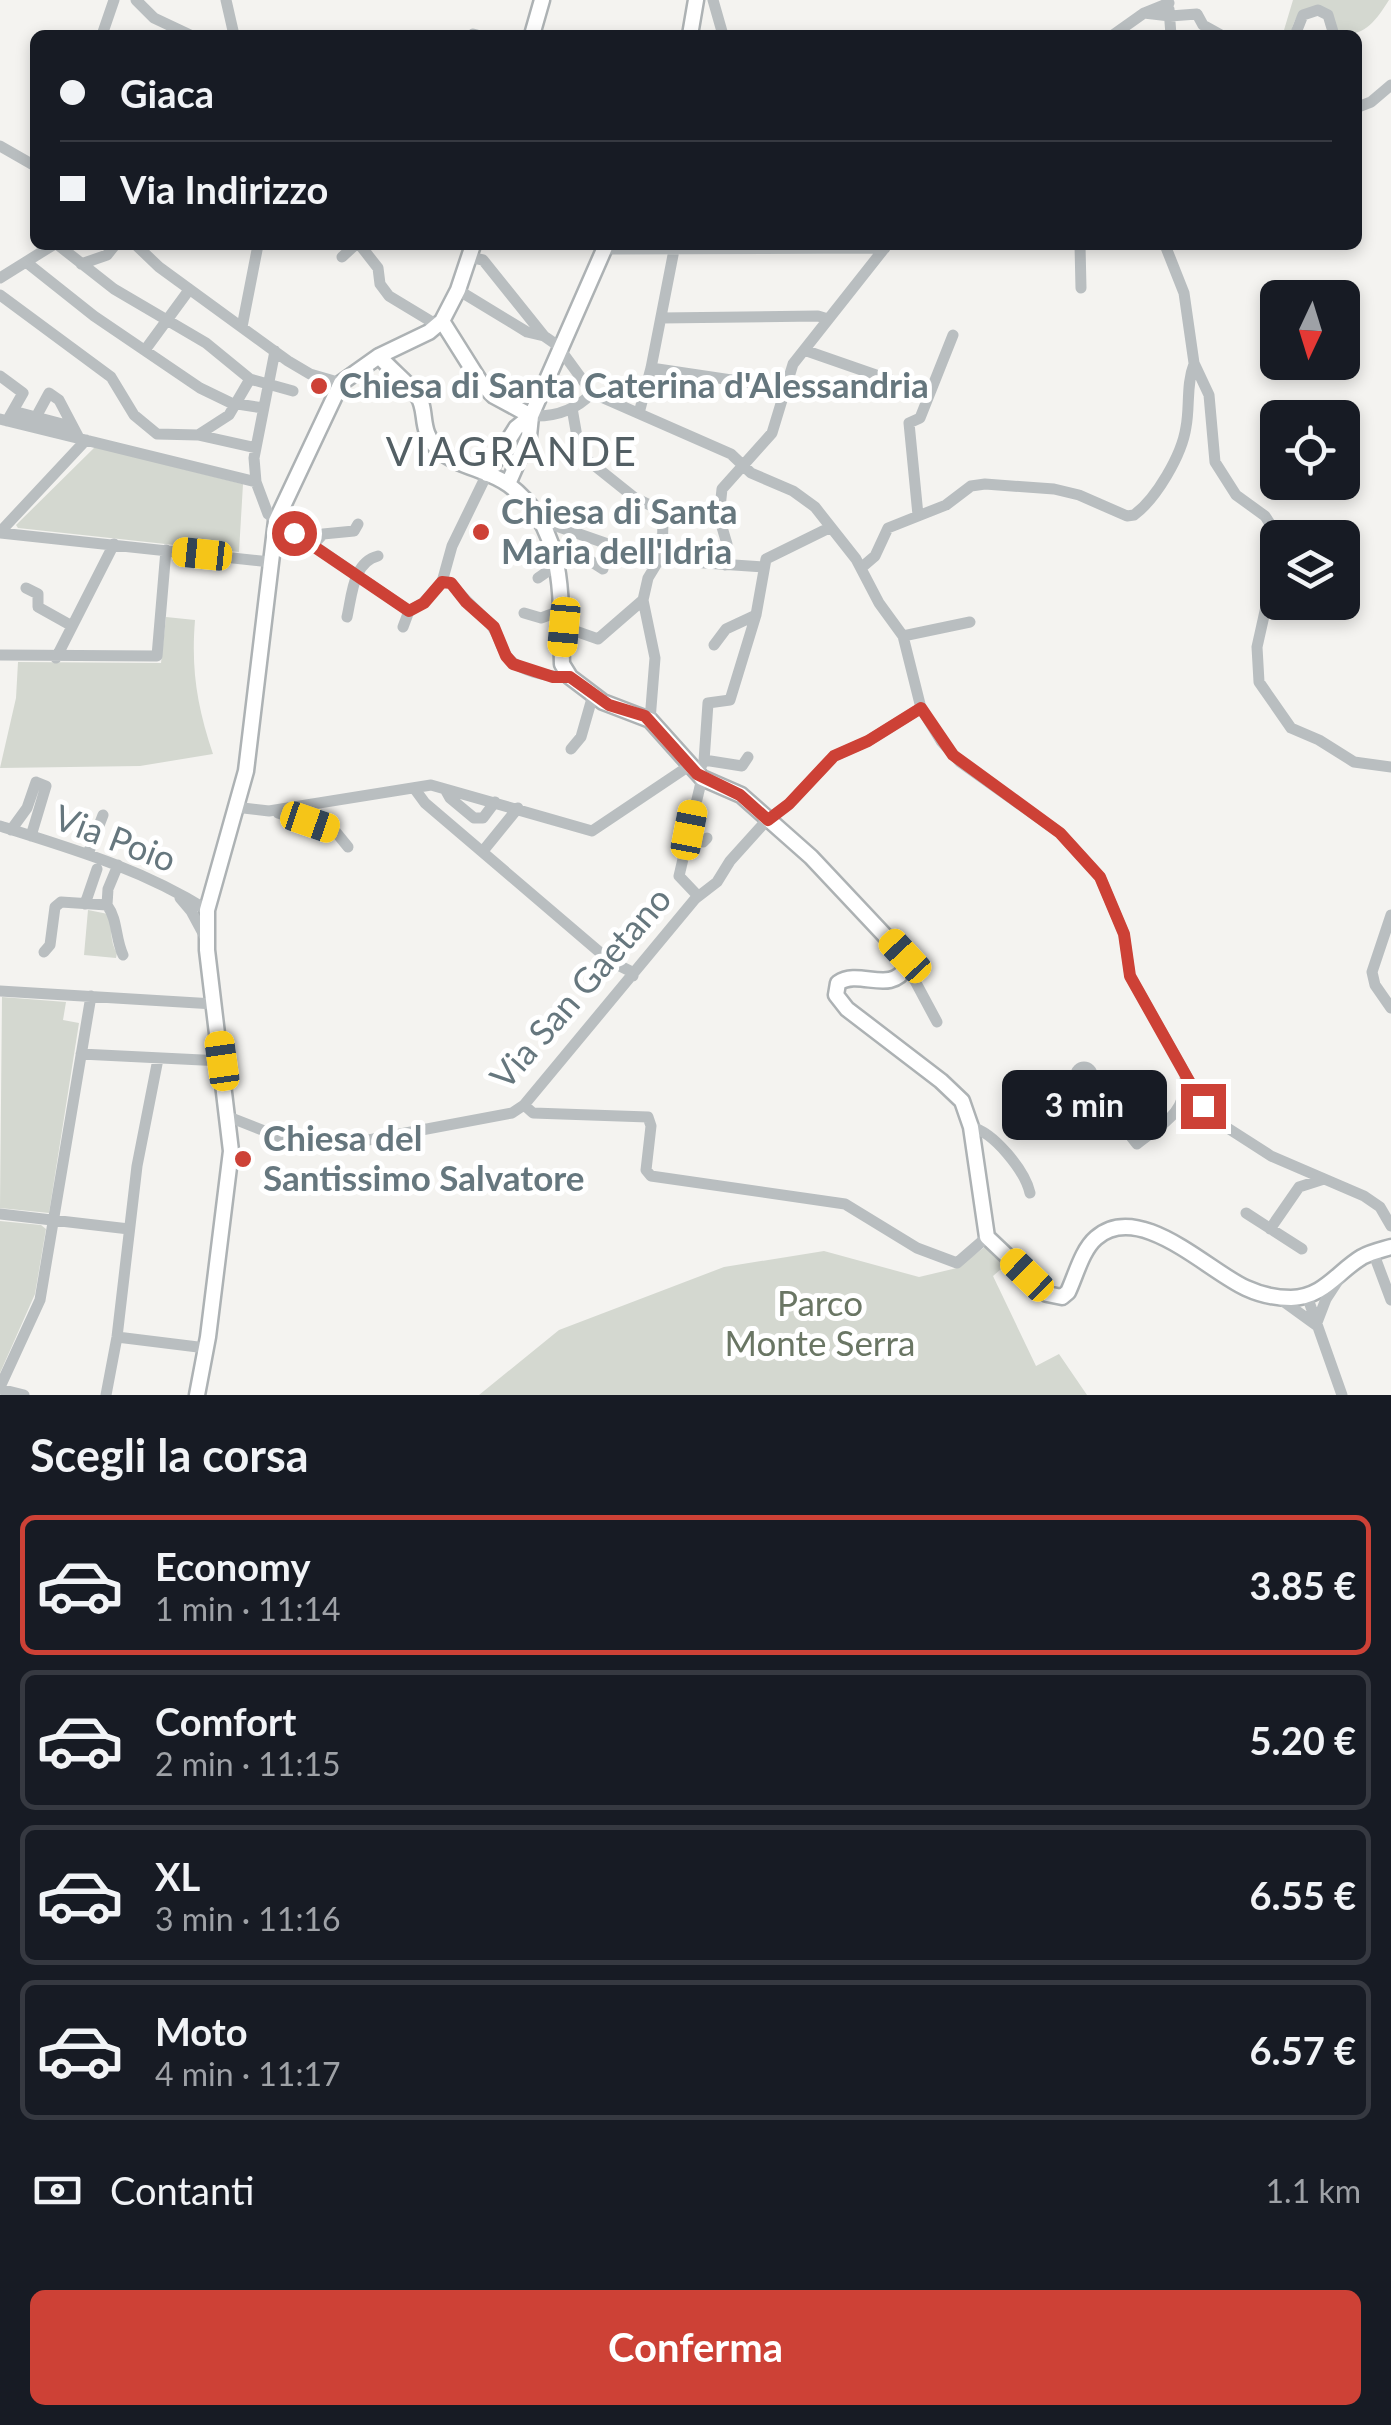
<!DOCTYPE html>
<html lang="it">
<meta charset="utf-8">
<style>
body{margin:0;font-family:Lato,sans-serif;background:#20242c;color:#f1f3f6;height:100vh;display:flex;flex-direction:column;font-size:38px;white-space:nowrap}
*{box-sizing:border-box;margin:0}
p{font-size:32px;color:#9ea1a6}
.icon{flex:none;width:55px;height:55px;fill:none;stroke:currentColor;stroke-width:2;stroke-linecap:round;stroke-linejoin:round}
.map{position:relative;height:1395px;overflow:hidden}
.details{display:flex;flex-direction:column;background:#171b24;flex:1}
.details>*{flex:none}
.banner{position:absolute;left:30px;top:30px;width:1332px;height:220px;border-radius:15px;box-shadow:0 5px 15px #0003;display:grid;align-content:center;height:220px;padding:0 30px;background:#171b24}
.needle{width:65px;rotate:184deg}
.tools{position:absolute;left:1260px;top:280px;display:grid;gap:20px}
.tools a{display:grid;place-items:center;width:100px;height:100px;border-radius:15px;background:#171b24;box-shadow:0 5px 15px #0003;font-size:50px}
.end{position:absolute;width:45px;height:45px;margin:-22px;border:12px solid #cd4136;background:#fff;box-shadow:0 0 0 5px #fff}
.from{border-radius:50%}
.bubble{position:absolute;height:70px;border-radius:15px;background:#171b24;box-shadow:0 5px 15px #0003;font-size:32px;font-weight:700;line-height:70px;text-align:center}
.car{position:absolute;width:30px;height:60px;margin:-30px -15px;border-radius:12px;box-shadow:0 0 8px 2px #0007;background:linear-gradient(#f5c518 24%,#345 0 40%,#f5c518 0 76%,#345 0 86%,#f5c518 0)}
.banner b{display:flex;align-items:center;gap:35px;height:95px;font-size:38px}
.banner b+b{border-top:2px solid #363941}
.banner i{width:25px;height:25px;background:#f1f3f6}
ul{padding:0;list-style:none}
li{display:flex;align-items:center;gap:30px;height:140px;margin:0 20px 15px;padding:0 10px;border:5px solid #363941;border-radius:15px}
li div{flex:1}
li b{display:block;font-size:38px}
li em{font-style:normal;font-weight:700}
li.selected{border-color:#cd4136}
li>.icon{width:90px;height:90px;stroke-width:1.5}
h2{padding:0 30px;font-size:45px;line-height:120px}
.pay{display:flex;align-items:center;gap:25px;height:110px;padding:0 30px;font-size:38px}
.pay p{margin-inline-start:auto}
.primary-button{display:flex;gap:20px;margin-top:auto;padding:20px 30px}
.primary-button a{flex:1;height:115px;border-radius:15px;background:#cd4136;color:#fff;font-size:40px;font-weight:700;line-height:115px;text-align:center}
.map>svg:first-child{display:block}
</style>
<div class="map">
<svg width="1391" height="1395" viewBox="0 0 1391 1395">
<rect width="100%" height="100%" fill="#f4f3f0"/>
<path fill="#d4d8d0" d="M1293 0H1389C1376 20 1367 35 1341 35L1317 6C1298 9 1295 18 1290 35H1276L1284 30Z
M95 447 243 484 239 552 18 528 16 525Z
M166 617 195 620C191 670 197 706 213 754L140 766 0 768 16 698 18 662 161 663Z
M88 910 108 914C113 928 109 941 117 953L116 958 84 955Z
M2 997 66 1002 63 1020 79 1023 49 1213 0 1208Z
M0 1221 41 1225 46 1229 35 1294 0 1373Z
M986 1246 1007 1264 993 1276 1036 1366 1059 1354 1087 1395H479L559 1330 724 1267 824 1251 919 1277 957 1268Z"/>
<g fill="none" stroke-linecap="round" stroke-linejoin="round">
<g stroke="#adb2b4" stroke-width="19">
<path id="major" d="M532 35 542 0
M690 35 696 0
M442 321 481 383 494 396 531 416
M379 356C391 370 406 381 417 395 429 411 417 431 440 451 459 467 489 470 509 485 568 530 560 599 562 664L570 677 603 702 650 720 702 778 741 795 811 857 905 957 907 966C891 996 860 968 838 983L836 995 847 1009 941 1081 962 1101 971 1127 987 1237 1047 1294 1062 1297 1068 1292C1076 1275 1082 1250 1096 1238 1139 1200 1208 1271 1246 1288 1259 1294 1276 1298 1291 1298 1324 1297 1337 1272 1362 1257 1371 1252 1381 1250 1391 1247
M487 474 516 428 531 416
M508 484 529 436 531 416 606 245
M197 1395 208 1337 231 1151 207 950V910L246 771 276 521 341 383 379 356 429 332 442 321 458 290 473 245"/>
</g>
<path stroke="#b9bec0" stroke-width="11" d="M136 0 154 18 190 35
M226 0 234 35
M713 0 723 35
M1169 9 1171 35
M1144 13 1170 16 1197 14 1203 25 1221 35
M473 34 477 35
M102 35 114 0
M1113 35 1144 13 1169 3
M1295 35 1303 15 1318 10 1328 15 1334 35
M1358 107 1371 102 1391 85
M0 146 35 166
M58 245 114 289 206 343 250 379 293 391
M136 245 159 267 288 361 310 374 341 383
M360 245 378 268 380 284 389 296 437 325
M1080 245 1081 288
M1165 245 1184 293 1194 363 1209 395 1215 462 1236 495 1265 516 1274 530V571L1257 647 1259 682 1291 728 1319 740 1354 762 1391 767
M604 249 885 248
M342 257 355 245
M469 257 483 260 544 336 557 345 592 393
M26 262 94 316 200 388 231 403 263 408
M81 264 107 255 115 245
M0 278 53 245
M458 290 527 332 544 336
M0 295 111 377 134 415 157 434 198 435 256 448
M661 318 818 316 828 319
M242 327 258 245
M145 350 189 290
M804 350 922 391
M275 351 254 458 256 482 268 514 409 611 423 603 442 582 451 583C463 599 477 610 490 624 498 632 499 643 505 653 515 672 550 677 570 677
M651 368 785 388
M0 376 23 393 7 421
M592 393 731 454 751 473 793 491 815 507 856 559 879 603 903 636 921 708 941 741 960 762 1060 833 1100 877 1124 934 1130 976 1203 1105 1226 1127 1271 1156 1364 1196 1380 1207 1391 1226
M572 408 580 454 635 498 656 508 663 522 662 555 648 578 643 600 655 658 650 720
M13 411 70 426
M639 413 651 368 674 250
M531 416C554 417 576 410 592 393
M36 417 49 393 59 400 79 438
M0 419 256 482
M198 435 229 415 250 379
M703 515 719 517
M918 515 909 423 920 418 953 335
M539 520 625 550 654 567
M0 532 86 440
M0 533 270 562
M313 545 323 534 354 531 358 524
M555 552 578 553 603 569
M660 560 764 567
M725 565 727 544 719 517 722 489 772 433 793 364 887 245
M861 568 875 556 888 528 946 505 971 486 985 484 1054 489 1079 495 1127 516 1134 515C1156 499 1182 455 1186 427 1190 407 1186 384 1194 364
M538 578 558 564
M442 582 452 546 487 474
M26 588 38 594V607L72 626
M524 613 541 618 563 610
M347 617C352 595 353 562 378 556
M403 627 409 611
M564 627 598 639 643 600
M903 636 970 622
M714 645 726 629 756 615
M0 655 157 656 166 550
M56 658 114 544
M571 749 581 737 593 695
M704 760 742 766 748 757
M697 774 704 761 708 703 730 700 756 615 766 559 829 528
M414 788 425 803 610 961 630 971 633 976
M445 789 450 798 474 818H483L495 802
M235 807 269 811 431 785 592 831 689 766
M278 813 335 831 348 847
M0 826C73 849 142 869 207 910
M11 830 27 808 36 782 46 786 31 836
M689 830 703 842 707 838
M483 851 518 808
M88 854 103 815
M698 896 679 876 702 778
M180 898 191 911 205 937
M85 904 97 869
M107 905C118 920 115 938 123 955
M1391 915 1372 972 1375 985 1391 1008
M44 952 50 945 55 907 61 902 107 905 108 889 118 865
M907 966 937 1022
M0 991 214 1004
M81 1054 222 1061
M1076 1075a8 8 0 1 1 16 0a8 8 0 1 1-16 0Z
M1088 1082 1137 1144C1162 1124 1186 1114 1185 1079
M524 1105 533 1113 648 1117 651 1126 646 1170 651 1176 845 1204 917 1248 957 1263 987 1237
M229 1117 290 1141 347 1144 512 1113 524 1105 695 899 717 882 730 861 767 820 789 804 834 756 868 741 921 708
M971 1127C994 1132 1025 1171 1030 1193
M1246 1213 1302 1249
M0 1214 129 1229
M1270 1229 1299 1187 1324 1179
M1373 1252 1391 1300
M1276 1296 1316 1325 1326 1299 1341 1276
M1307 1296 1342 1395
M117 1337 206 1348
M0 1387 40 1300 91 996
M0 1389 24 1395
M106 1395 117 1337 137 1166 158 1059"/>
<use href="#major" stroke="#fff" stroke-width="14"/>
</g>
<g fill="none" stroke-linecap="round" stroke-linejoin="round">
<path stroke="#cd4136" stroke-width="12" d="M294 533 409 611 424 603 442 582 451 583 466 602 494 627 506 656 513 664 553 677H570L609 705 645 716 697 774 740 795 768 820 789 804 834 756 868 741 921 708 953 755 1060 833 1100 877 1124 934 1130 976 1203 1106"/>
</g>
<g fill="#cd4136" stroke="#fff" stroke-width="4">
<circle cx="319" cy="386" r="10"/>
<circle cx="481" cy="532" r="10"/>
<circle cx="243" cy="1159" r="10"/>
</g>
<g text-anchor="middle" stroke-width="10" stroke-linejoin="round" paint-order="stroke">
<g font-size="35" font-weight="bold" fill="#66777e" stroke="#fff" text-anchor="start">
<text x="339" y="398">Chiesa di Santa Caterina d'Alessandria</text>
<text x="501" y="524">Chiesa di Santa<tspan x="501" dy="40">Maria dell'Idria</tspan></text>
<text x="263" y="1151">Chiesa del<tspan x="263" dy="40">Santissimo Salvatore</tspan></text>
</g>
<g font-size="35" fill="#66777e" stroke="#fff">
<text transform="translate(115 839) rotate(21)" y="12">Via Poio</text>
<text transform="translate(581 988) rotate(-49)" y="12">Via San Gaetano</text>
</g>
<g font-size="35" fill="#6a7664" stroke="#fff">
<text x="820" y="1316">Parco<tspan x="820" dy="40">Monte Serra</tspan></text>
</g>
<g font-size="40" letter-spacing="2.5" fill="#535f64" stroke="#fff">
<text x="512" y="466">VIAGRANDE</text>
</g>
</g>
</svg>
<div class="tools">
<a><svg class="needle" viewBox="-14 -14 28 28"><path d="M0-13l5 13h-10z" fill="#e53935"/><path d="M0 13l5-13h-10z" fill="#9ea1a6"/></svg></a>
<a><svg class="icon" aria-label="locate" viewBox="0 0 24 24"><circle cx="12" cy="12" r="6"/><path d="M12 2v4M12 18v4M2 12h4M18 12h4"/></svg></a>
<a><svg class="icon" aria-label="layers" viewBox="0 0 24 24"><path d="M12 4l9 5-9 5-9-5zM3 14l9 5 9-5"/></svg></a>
</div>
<i class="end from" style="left:294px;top:533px"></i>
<i class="end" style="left:1203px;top:1106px"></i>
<div class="bubble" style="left:1002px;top:1070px;width:165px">3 min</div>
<i class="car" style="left:202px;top:554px;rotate:276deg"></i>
<i class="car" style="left:564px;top:627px;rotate:185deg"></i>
<i class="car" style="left:310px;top:822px;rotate:109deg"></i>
<i class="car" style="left:689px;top:830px;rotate:11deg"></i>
<i class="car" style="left:905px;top:956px;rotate:317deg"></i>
<i class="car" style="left:222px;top:1061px;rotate:352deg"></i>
<i class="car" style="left:1027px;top:1275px;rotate:314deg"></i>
<div class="banner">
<b><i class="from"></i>Giaca</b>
<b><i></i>Via Indirizzo</b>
</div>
</div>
<section class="details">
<h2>Scegli la corsa</h2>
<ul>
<li class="selected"><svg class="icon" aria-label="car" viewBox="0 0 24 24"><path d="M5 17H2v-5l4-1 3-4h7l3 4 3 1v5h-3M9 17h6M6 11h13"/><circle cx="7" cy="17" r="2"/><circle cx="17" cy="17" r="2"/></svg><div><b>Economy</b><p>1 min · 11:14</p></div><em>3.85 €</em></li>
<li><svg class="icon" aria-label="car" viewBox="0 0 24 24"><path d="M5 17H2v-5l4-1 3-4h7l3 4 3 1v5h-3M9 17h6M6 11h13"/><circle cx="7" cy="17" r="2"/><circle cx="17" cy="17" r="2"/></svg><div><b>Comfort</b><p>2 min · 11:15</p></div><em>5.20 €</em></li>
<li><svg class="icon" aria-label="car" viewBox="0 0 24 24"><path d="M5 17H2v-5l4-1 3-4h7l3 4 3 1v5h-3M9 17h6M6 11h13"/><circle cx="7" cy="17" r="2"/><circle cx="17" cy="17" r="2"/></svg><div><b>XL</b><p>3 min · 11:16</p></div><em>6.55 €</em></li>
<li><svg class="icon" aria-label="car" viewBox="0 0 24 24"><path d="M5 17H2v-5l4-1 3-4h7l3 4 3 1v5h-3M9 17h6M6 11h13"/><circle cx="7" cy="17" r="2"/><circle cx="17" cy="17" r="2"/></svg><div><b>Moto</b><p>4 min · 11:17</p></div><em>6.57 €</em></li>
</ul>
<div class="pay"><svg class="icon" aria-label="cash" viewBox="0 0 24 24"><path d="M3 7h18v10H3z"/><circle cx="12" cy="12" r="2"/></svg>Contanti<p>1.1 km</p></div>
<div class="primary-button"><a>Conferma</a></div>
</section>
